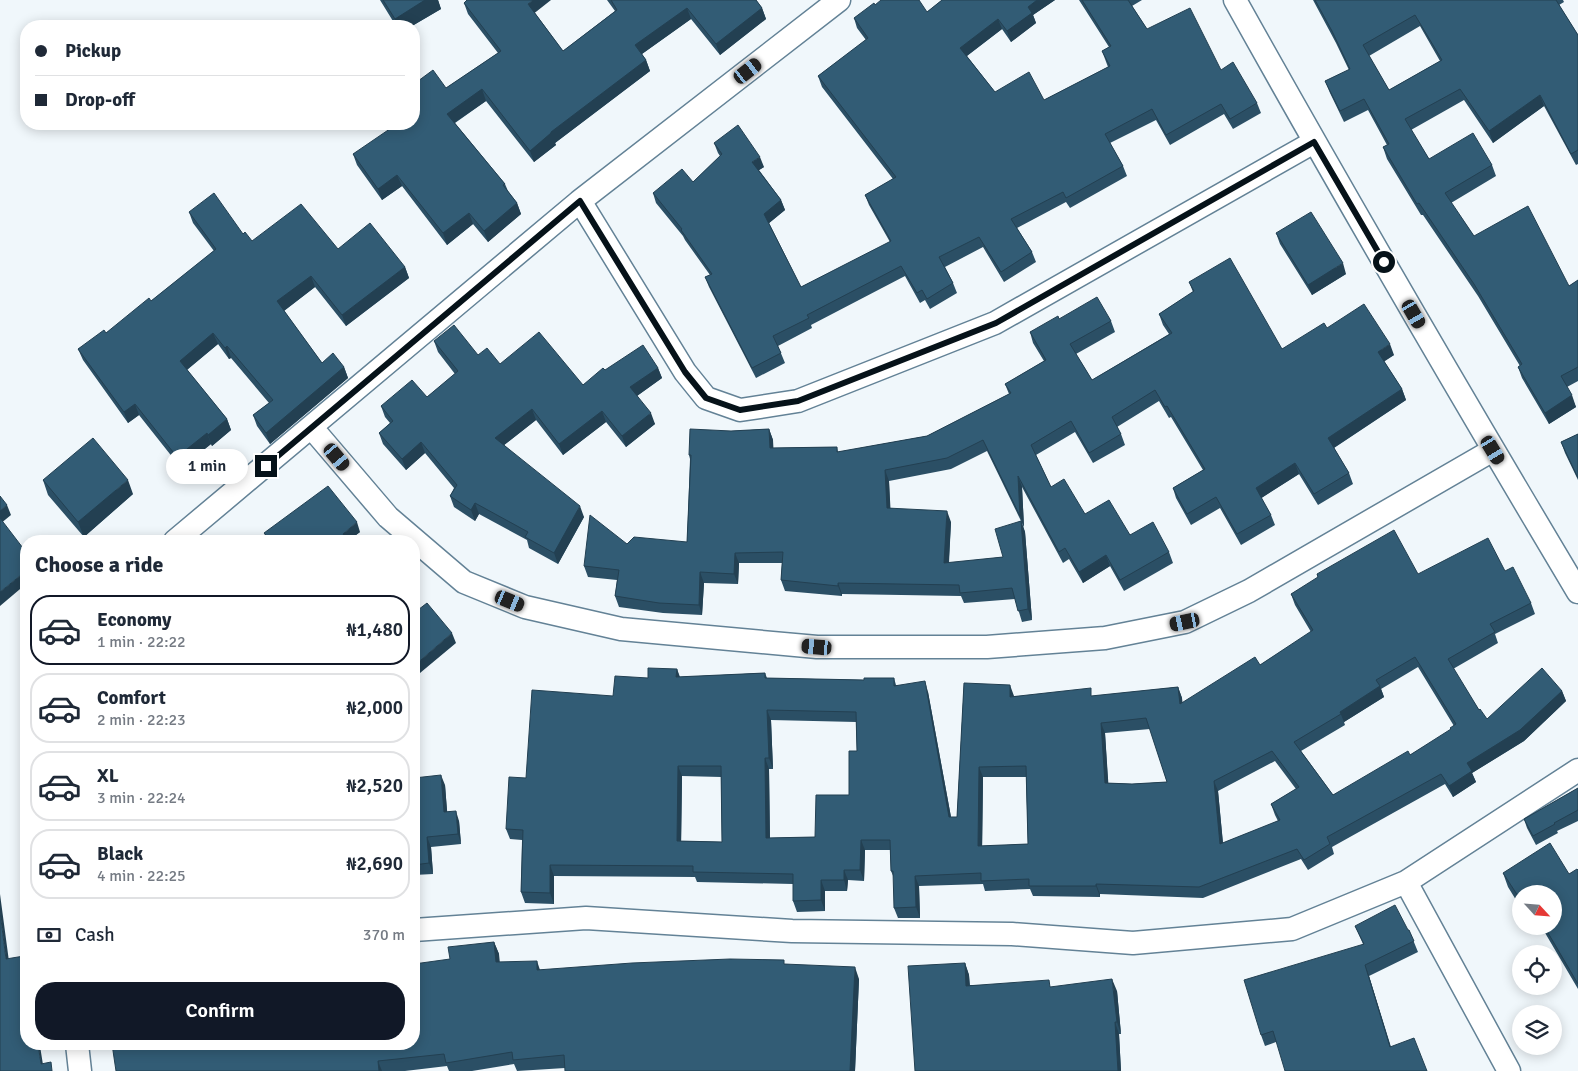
<!DOCTYPE html>
<meta charset="utf-8">
<style>
body{margin:0;font-family:Signika,sans-serif;background:#f6f6f7;color:#1f2937;height:100vh;display:flex;flex-direction:column;font-size:19px;white-space:nowrap}
*{box-sizing:border-box;margin:0}
p{font-size:16px;color:#747a83}
.icon{flex:none;width:28px;height:28px;fill:none;stroke:currentColor;stroke-width:2;stroke-linecap:round;stroke-linejoin:round}
.map{position:relative;flex:1;overflow:hidden}
.details{position:absolute;left:20px;top:535px;width:400px;height:515px;display:flex;flex-direction:column;background:#fff;border-radius:20px;box-shadow:0 2px 12px #0003}
.details>*{flex:none}
.top-card{position:absolute;left:20px;top:20px;width:400px;height:110px;border-radius:20px;box-shadow:0 2px 12px #0003;display:grid;align-content:center;height:110px;padding:0 15px;background:#fff}
.needle{width:32px;rotate:116deg}
.fabs{position:absolute;left:1512px;top:885px;display:grid;gap:10px}
.fabs a{display:grid;place-items:center;width:50px;height:50px;border-radius:50%;background:#fff;box-shadow:0 2px 12px #0003;font-size:25px}
.end{position:absolute;width:22px;height:22px;margin:-11px;border:6px solid #061219;background:#fff;box-shadow:0 0 0 2px #fff}
.from{border-radius:50%}
.bubble{position:absolute;height:35px;border-radius:18px;background:#fff;box-shadow:0 2px 12px #0003;font-size:16px;font-weight:600;line-height:35px;text-align:center}
.car{position:absolute;width:15px;height:30px;margin:-15px -8px;border-radius:6px;box-shadow:0 0 4px 1px #0007;background:linear-gradient(#222 24%,#8ab4d8 0 40%,#222 0 76%,#8ab4d8 0 86%,#222 0)}
.top-card b{display:flex;align-items:center;gap:18px;height:48px;font-size:19px}
.top-card b+b{border-top:1px solid #e0e1e3}
.top-card i{width:12px;height:12px;background:#1f2937}
ul{padding:0;list-style:none}
li{display:flex;align-items:center;gap:15px;height:70px;margin:0 10px 8px;padding:0 5px;border:2px solid #e0e1e3;border-radius:20px}
li div{flex:1}
li b{display:block;font-size:19px}
li em{font-style:normal;font-weight:600}
li.current{border-color:#111827}
li>.icon{width:45px;height:45px;stroke-width:1.5}
h2{padding:0 15px;font-size:22px;line-height:60px}
.pay{display:flex;align-items:center;gap:12px;height:55px;padding:0 15px;font-size:19px}
.pay p{margin-inline-start:auto}
.cta{display:flex;gap:10px;margin-top:auto;padding:10px 15px}
.cta a{flex:1;height:58px;border-radius:20px;background:#111827;color:#fff;font-size:20px;font-weight:600;line-height:58px;text-align:center}
.map>svg:first-child{display:block}
</style>
<div class="map">
<svg width="1578" height="1071" viewBox="0 0 1578 1071">
<rect width="100%" height="100%" fill="#f0f7fb"/>
<g fill="none" stroke-linecap="round" stroke-linejoin="round">
<g stroke="#638296" stroke-width="25">
<path id="street" d="M1235 0C1346 199 1461 396 1578 592
M580 201 685 372 706 398 740 410 798 401 995 323 1314 142
M312 428 388 517 464 582 525 607 621 629 817 647H987L1105 638 1185 622 1249 591 1493 450
M175 541 580 201 839 0
M1406 882 1509 1071
M414 930 586 918 792 931 1012 934 1133 943 1292 929 1406 882 1578 770
M77 1044 80 1071"/>
</g>
<use href="#street" stroke="#fff" stroke-width="22"/>
</g>
<path fill="#2b4f65" fill-rule="evenodd" d="M380 0H438L441 9 412 26H396Z
M607 0H756L762 8 766 19 720 55 691 19 642 54 646 60 650 71 555 143 556 145 534 162 486 101 455 123 505 184 508 191 517 203 521 214 488 242 473 224 447 245 402 186 382 200 357 165 353 154 414 124 446 88 498 53 468 14 464 3 535 13 563 51 615 11Z
M942 0H1055L1033 15 1036 23 1011 42 1002 29 967 56 995 92 1044 100 1108 67 1102 51 1109 47 1079 0H1142L1132 6 1147 29 1221 70 1257 103 1261 113 1233 129 1224 114 1170 145 1156 120 1110 143 1123 166 1127 176 1070 208 1066 202 1017 228 1032 252 1036 262 1004 282 983 247 945 267 953 283 957 293 930 309 925 300 920 303 905 276 811 325 812 328 778 346 785 363 756 378 709 287 705 277 710 275 685 240 683 236 656 203 653 193 693 182 720 156 718 153 714 143 764 167 759 170 781 200 785 210 769 223 801 287 890 242 869 205 865 195 893 179 822 87 818 76 866 40 857 28 854 18 875 5 927 12Z
M1313 0H1563L1564 2 1559 5 1578 35V164L1576 165 1544 106 1493 143 1464 100 1411 130 1429 159 1492 165 1496 176 1451 203 1474 236 1569 286 1578 280V381L1567 387 1576 407 1549 424 1522 378 1518 367 1520 366 1478 296 1423 215H1421L1387 159 1383 147 1387 145 1368 110 1344 122 1330 93 1325 81 1349 70 1336 43ZM1420 26 1440 61 1389 90 1369 56Z
M189 212 243 234 252 241 338 249 405 267 409 278 346 326 315 287 284 311 322 363 344 367 348 378 270 444 257 426 253 415 269 403 231 358 229 359 218 344 187 370 227 419 231 430 212 446 211 444 181 468 139 415 128 423 83 360 78 349 106 333 151 301 214 251 193 223Z
M1276 233 1346 274 1312 295 1280 244Z
M1189 282 1282 349 1327 328 1394 355 1384 361 1402 389 1406 400 1334 448 1349 473 1353 484 1318 505 1299 474 1261 498 1271 515 1275 525 1241 545 1220 508 1191 525 1176 498 1173 488 1203 470 1171 417 1169 418 1159 401 1117 427 1121 434 1125 445 1093 463 1075 432 1036 455 1051 487 1085 514 1169 552 1173 563 1124 591 1110 566 1083 583 1069 559 1063 563 1022 487 1024 527 1022 523 1025 532 1032 620 1022 622 1015 599 964 603 961 596 842 594V596L785 591 781 580 782 563H739L738 584 704 583 702 615 663 613 619 607 615 596 617 580 588 577 584 566 627 544 687 542 690 459 689 455 731 431 769 429 773 440V448L837 447 838 452 927 436 1009 394 1005 384 1044 361 1033 343 1030 332 1059 319 1111 321 1115 332 1076 354 1092 380 1169 334 1163 325 1159 314 1193 292ZM987 451 1021 521 1003 557 949 563 951 522 890 508 889 481 951 469Z
M434 341 478 355 500 364 583 385 605 370 658 368 662 378 637 396 655 424 626 447 606 422 563 455 536 420 504 445 584 517 558 564 529 548 527 540 479 514 475 521 454 507 450 496 454 488 425 453 406 470 383 444 379 433 390 423 385 417 381 406 427 397 455 374 438 352Z
M1578 434V480L1565 453 1561 442Z
M43 480 133 494 84 537 48 495Z
M360 532 348 541H268L264 533Z
M1505 571 1531 603 1535 614 1495 634 1498 643 1453 669 1479 710 1487 719 1562 691 1566 701 1524 741 1472 773 1476 782 1453 797 1445 784 1332 847 1334 854 1308 870 1301 859 1203 898 1100 894V897L1033 896 1030 889 985 891 983 884 919 886 920 918H898L894 908V878L891 871 890 850H865L864 881 848 880 847 891H825V911L797 912 793 901V884L697 882 695 877 554 876V904L525 903 521 892 522 840 510 839 506 829 526 778 613 696 648 678 677 669 680 677 765 673 767 678 864 680 894 678 896 685 928 692 951 817H957L964 683 1014 696H1094L1178 687 1182 698V703L1260 665 1311 632 1295 605 1291 594 1318 578 1317 574H1418ZM1418 667 1454 726 1451 730 1410 755 1333 795 1301 751 1345 725 1344 722 1384 697 1381 689ZM771 720 856 722 857 751 849 795 815 837 770 838 769 769H773ZM1150 729 1167 782 1132 784 1108 783 1105 733ZM1275 761 1296 789 1271 804 1275 815 1278 821 1223 843 1218 791ZM682 776 721 777 722 842 681 841ZM983 777H1026L1028 844 982 846Z
M414 778 445 785 447 812 459 821 461 844 431 847 433 874 414 875Z
M1578 788V821L1557 831 1558 833 1536 845 1527 828 1524 819Z
M1578 870V989L1541 926H1554V894H1521V908L1508 887 1503 873 1569 874Z
M1355 926 1409 930 1418 952 1369 976 1391 1047 1276 1042 1265 1046 1261 1035 1363 944Z
M494 942 499 954V962L540 970 786 964 859 979 855 1071H565V1068L517 1071 514 1064 472 1071H449L447 1066 405 1071H116L450 959Z
M965 963 969 975 970 985 1052 987 1117 991 1121 1034H1119L1121 1071H915Z"/>
<path fill="#234052" d="M425 0H438L441 9 412 26H397L395 19Z
M533 0H551L532 15 528 4Z
M1037 0H1055L1033 15 1036 23 1011 42 1007 31 1028 7Z
M687 8 691 19 639 56 635 45Z
M762 8 766 19 720 55 716 44Z
M998 19 1002 29 964 58 960 48Z
M646 60 650 71 555 143 556 145 534 162 530 151 551 132Z
M482 89 486 101 451 125 447 114Z
M1540 95 1544 106 1493 143 1489 131Z
M760 157 764 167 756 172 752 162Z
M397 175 402 186 382 200 378 189Z
M781 200 785 210 768 224 764 214Z
M517 203 521 214 488 242 484 231Z
M469 213 473 224 447 245 443 233Z
M1343 263 1346 274 1312 295 1308 285Z
M405 267 409 278 346 326 342 315Z
M311 276 315 287 281 313 277 301Z
M213 333 218 344 184 372 180 361Z
M1390 344 1394 355 1382 363 1378 352Z
M227 346 231 358 229 359 225 348Z
M344 367 348 378 270 444 266 433Z
M658 368 662 378 634 398 630 387Z
M1402 389 1406 400 1332 449 1328 438Z
M1572 395 1576 407 1549 424 1545 413Z
M135 404 139 415 128 423 124 412Z
M532 409 536 420 499 449 495 438Z
M602 411 606 422 563 455 559 444Z
M651 413 655 424 626 447 622 436Z
M227 419 231 430 212 446 208 435Z
M769 429 773 440 774 459 770 448Z
M207 433 211 444 181 468 177 457Z
M421 442 425 453 406 470 402 459Z
M1295 463 1299 474 1260 499 1256 488Z
M885 470 889 481 891 518 887 508Z
M1018 476 1022 487 1024 527 1020 516Z
M128 480 133 494 84 537 78 522Z
M475 503 479 514 475 521 471 510Z
M7 505 11 515 0 524V511Z
M580 506 584 517 558 564 554 553Z
M947 511 951 522 948 574 944 563Z
M1021 521 1025 532 1032 620 1028 609Z
M357 522 360 532 348 541 343 534Z
M735 553 739 563 738 584 734 574Z
M1106 555 1110 566 1083 583 1079 572Z
M26 571V584L0 606V592Z
M700 572 704 583 702 615 699 605Z
M838 583 842 594V596L838 586Z
M452 633 456 643 414 678V666Z
M677 669 680 679 676 677Z
M925 681 928 692 953 828 949 817Z
M1010 685 1014 696 1010 697Z
M1380 686 1384 697 1344 722 1340 712Z
M1178 687 1182 698 1184 715 1180 704Z
M1562 691 1566 701 1524 741 1472 773 1476 782 1453 797 1449 786 1467 763Z
M767 710 771 720 773 769 769 758Z
M1101 723 1105 733 1109 793 1105 783Z
M765 758 769 769 770 848 766 838Z
M678 766 682 776 681 852 677 841Z
M979 767 983 777 982 857 978 846Z
M441 775 445 785 448 822 444 812Z
M1214 781 1218 791 1224 855 1220 844Z
M456 811 459 821 461 844 458 834Z
M427 837 431 847 433 874 429 863Z
M861 840 865 850 864 881 860 870Z
M550 865 554 876V904L550 893Z
M844 870 848 880 847 891 844 880Z
M915 876 919 886 920 918 916 907Z
M821 880 825 891V911L821 900Z
M1096 884 1100 894V897L1096 886Z
M1524 892 1525 894H1521V906L1518 896Z
M0 894 10 969 6 959 0 912Z
M494 942 499 954 501 974 496 962Z
M537 961 541 973 537 970Z
M965 963 969 975 970 998 966 986Z
M1365 965 1369 976 1394 1058 1390 1047Z
M855 967 859 979 855 1071H850Z
M1112 979 1117 991 1121 1034 1117 1022Z
M1115 1022 1119 1034 1121 1071H1118Z
M38 1044H39L40 1046 44 1071 41 1064Z
M378 1061 382 1071H379Z"/>
<path fill="#325c75" stroke="#234052" fill-rule="evenodd" d="M383 0H425L395 19Z
M467 0H533L528 4 563 51 617 10 611 0H756L762 8 716 44 687 8 635 45 646 60 551 132V133L530 151 482 89 447 114 505 184 503 185 517 203 484 231 469 213 443 233 397 175 378 189 353 154 397 124H414V84L433 70 446 88 501 51 464 3Z
M881 0H919L927 12 942 0H1037L1028 7 1032 13 1007 31 998 19 960 48 995 92 1029 72 1044 100 1110 66 1102 51 1111 46 1082 0H1128L1147 29 1190 8 1221 70 1233 62 1257 103 1230 119 1221 104 1166 135 1152 109 1105 134 1123 166 1066 198 1063 192 1011 219 1032 252 1001 272 979 237 939 257 953 283 927 299 922 290 917 293 901 266 807 315 809 318 773 336 781 353 752 368 705 277 712 274 681 230 682 229 653 193 682 169 693 182 722 154 714 143 738 125 760 157 752 162 781 200 764 214 801 287 891 241 865 195 896 177 818 76 868 38 854 18 874 3 875 5Z
M1315 0H1556L1578 35V150L1571 154 1540 95 1489 131 1460 89 1405 119 1429 159 1473 133 1492 165 1445 193 1474 236 1528 206 1569 286 1578 280V367L1561 376 1572 395 1545 413 1518 367 1522 364 1474 284 1419 203 1417 204 1383 147 1389 144 1364 99 1340 111 1325 81 1350 69 1332 31ZM1415 15 1442 60 1389 90 1363 45Z
M214 193 243 234 245 232 252 241 301 204 338 249 370 223 405 267 342 315 311 276 277 301 322 363 333 353 344 367 266 433 253 415 273 400 227 346 225 348 213 333 180 361 227 419 208 435 207 433 177 457 135 404 124 412 78 349 104 330 106 333 149 298 151 301 216 249 189 212Z
M1311 212 1343 263 1308 285 1276 233Z
M1230 258 1282 349 1324 323 1327 328 1364 304 1390 344 1378 352 1402 389 1328 438 1349 473 1314 494 1295 463 1256 488 1271 515 1237 534 1216 497 1187 514 1173 488 1205 469 1167 406 1165 407 1155 390 1112 417 1121 434 1089 453 1071 421 1031 445 1051 487 1064 479 1085 514 1109 500 1130 535 1153 522 1169 552 1120 580 1106 555 1079 572 1065 548 1059 552 1018 476 1020 516 983 440 947 458 885 470 887 508 947 511 944 563 1003 557 995 529 1021 521 1028 609 1018 611 1012 588 960 593 959 585 838 583V586L781 580 783 552 735 553 734 574 700 572 699 605 659 603 615 596 619 570 584 566 590 515 627 544 634 537 687 542 691 455H689L690 429 731 431 769 429 770 448 837 447V452L927 436 1011 393 1005 384 1046 360 1030 332 1058 316 1059 319 1097 297 1111 321 1070 344 1092 380 1172 333 1159 314 1194 291 1189 282Z
M454 325 478 355 487 348 500 364 539 332 583 385 603 368 605 370 643 345 658 368 630 387 651 413 622 436 602 411 559 444 532 409 495 438 580 506 554 553 525 537 528 532 475 503 471 510 450 496 457 485 421 442 402 459 379 433 393 421 381 406 412 380 427 397 458 371 434 341Z
M1578 434V478L1561 442Z
M93 438 128 480 78 522 43 480Z
M328 486 357 522 343 534 348 541H271L264 533Z
M0 496 7 505 0 511Z
M0 518 26 552V571L0 592Z
M1394 530 1418 574 1488 538 1505 571 1513 567 1531 603 1490 624 1495 632 1448 659 1479 710 1480 709 1487 719 1542 668 1562 691 1520 730 1467 763 1472 771 1449 786 1441 774 1327 837 1330 844 1304 860 1297 849 1199 887 1096 884V886H1029V879L981 881V873L915 876 916 907 894 908 893 871H891L890 840H861L860 870H844V880H821V900L793 901V874L693 872V866L550 865V893L521 892 523 830 506 829 509 777 526 778 532 690 613 696 615 676 648 678V668L677 669 676 677 765 673V678L864 680V678H894V686L925 681 949 817H957L964 683 1010 685V697L1091 688V696L1178 687 1180 704 1255 657 1260 665 1313 630 1291 594 1318 577 1317 574ZM1415 657 1456 724 1450 728 1451 729 1410 755 1408 751 1333 795 1294 742 1341 714 1340 712 1380 686 1376 680ZM767 710 856 712 857 751H849V795H816L815 837 766 838 765 758H769ZM1146 718 1167 782 1132 784 1105 783 1101 723ZM1272 751 1299 787 1271 804 1280 820 1220 844 1214 781ZM678 766H721L722 842 677 841ZM1026 766 1028 844 978 846 979 767Z
M427 603 452 633 414 666V613Z
M441 775 444 812 456 811 458 834 427 837 429 863 414 865V778Z
M1578 788V810L1554 823 1555 824 1533 836 1524 819Z
M1550 843 1569 874 1577 869 1578 870V984L1544 926H1554V894H1525L1524 892 1518 896 1503 873Z
M1395 905 1408 930H1409L1414 941 1365 965 1390 1047 1414 1038 1427 1071H1285L1273 1031 1261 1035 1244 980 1364 944 1355 926Z
M0 912 6 959 24 956 26 971V1044H38L41 1064 51 1062 52 1071H0Z
M494 942 496 962 537 961V970L632 963 730 959 784 960V964L855 967 850 1071H565L564 1055 513 1060 512 1052 446 1063 444 1054 378 1061 379 1071H116L112 1044H414V964L450 959 448 947Z
M965 963 966 986 1049 980 1050 987 1112 979 1117 1022H1115L1118 1071H915L908 966Z"/>
<g fill="none" stroke-linecap="round" stroke-linejoin="round">
<path stroke="#061219" stroke-width="6" d="M266 466 580 201 685 372 706 398 740 410 798 401 996 323 1314 142 1384 262"/>
</g>
</svg>
<div class="fabs">
<a><svg class="needle" viewBox="-14 -14 28 28"><path d="M0-13l5 13h-10z" fill="#e53935"/><path d="M0 13l5-13h-10z" fill="#747a83"/></svg></a>
<a><svg class="icon" aria-label="locate" viewBox="0 0 24 24"><circle cx="12" cy="12" r="6"/><path d="M12 2v4M12 18v4M2 12h4M18 12h4"/></svg></a>
<a><svg class="icon" aria-label="layers" viewBox="0 0 24 24"><path d="M12 4l9 5-9 5-9-5zM3 14l9 5 9-5"/></svg></a>
</div>
<i class="end from" style="left:1384px;top:262px"></i>
<i class="end" style="left:266px;top:466px"></i>
<div class="bubble" style="left:166px;top:449px;width:82px">1 min</div>
<i class="car" style="left:748px;top:71px;rotate:52deg"></i>
<i class="car" style="left:1414px;top:314px;rotate:150deg"></i>
<i class="car" style="left:1493px;top:450px;rotate:149deg"></i>
<i class="car" style="left:337px;top:457px;rotate:140deg"></i>
<i class="car" style="left:510px;top:601px;rotate:112deg"></i>
<i class="car" style="left:1185px;top:622px;rotate:258deg"></i>
<i class="car" style="left:817px;top:647px;rotate:275deg"></i>
<div class="top-card">
<b><i class="from"></i>Pickup</b>
<b><i></i>Drop-off</b>
</div>
<section class="details">
<h2>Choose a ride</h2>
<ul>
<li class="current"><svg class="icon" aria-label="car" viewBox="0 0 24 24"><path d="M5 17H2v-5l4-1 3-4h7l3 4 3 1v5h-3M9 17h6M6 11h13"/><circle cx="7" cy="17" r="2"/><circle cx="17" cy="17" r="2"/></svg><div><b>Economy</b><p>1 min · 22:22</p></div><em>₦1,480</em></li>
<li><svg class="icon" aria-label="car" viewBox="0 0 24 24"><path d="M5 17H2v-5l4-1 3-4h7l3 4 3 1v5h-3M9 17h6M6 11h13"/><circle cx="7" cy="17" r="2"/><circle cx="17" cy="17" r="2"/></svg><div><b>Comfort</b><p>2 min · 22:23</p></div><em>₦2,000</em></li>
<li><svg class="icon" aria-label="car" viewBox="0 0 24 24"><path d="M5 17H2v-5l4-1 3-4h7l3 4 3 1v5h-3M9 17h6M6 11h13"/><circle cx="7" cy="17" r="2"/><circle cx="17" cy="17" r="2"/></svg><div><b>XL</b><p>3 min · 22:24</p></div><em>₦2,520</em></li>
<li><svg class="icon" aria-label="car" viewBox="0 0 24 24"><path d="M5 17H2v-5l4-1 3-4h7l3 4 3 1v5h-3M9 17h6M6 11h13"/><circle cx="7" cy="17" r="2"/><circle cx="17" cy="17" r="2"/></svg><div><b>Black</b><p>4 min · 22:25</p></div><em>₦2,690</em></li>
</ul>
<div class="pay"><svg class="icon" aria-label="cash" viewBox="0 0 24 24"><path d="M3 7h18v10H3z"/><circle cx="12" cy="12" r="2"/></svg>Cash<p>370 m</p></div>
<div class="cta"><a>Confirm</a></div>
</section>
</div>
